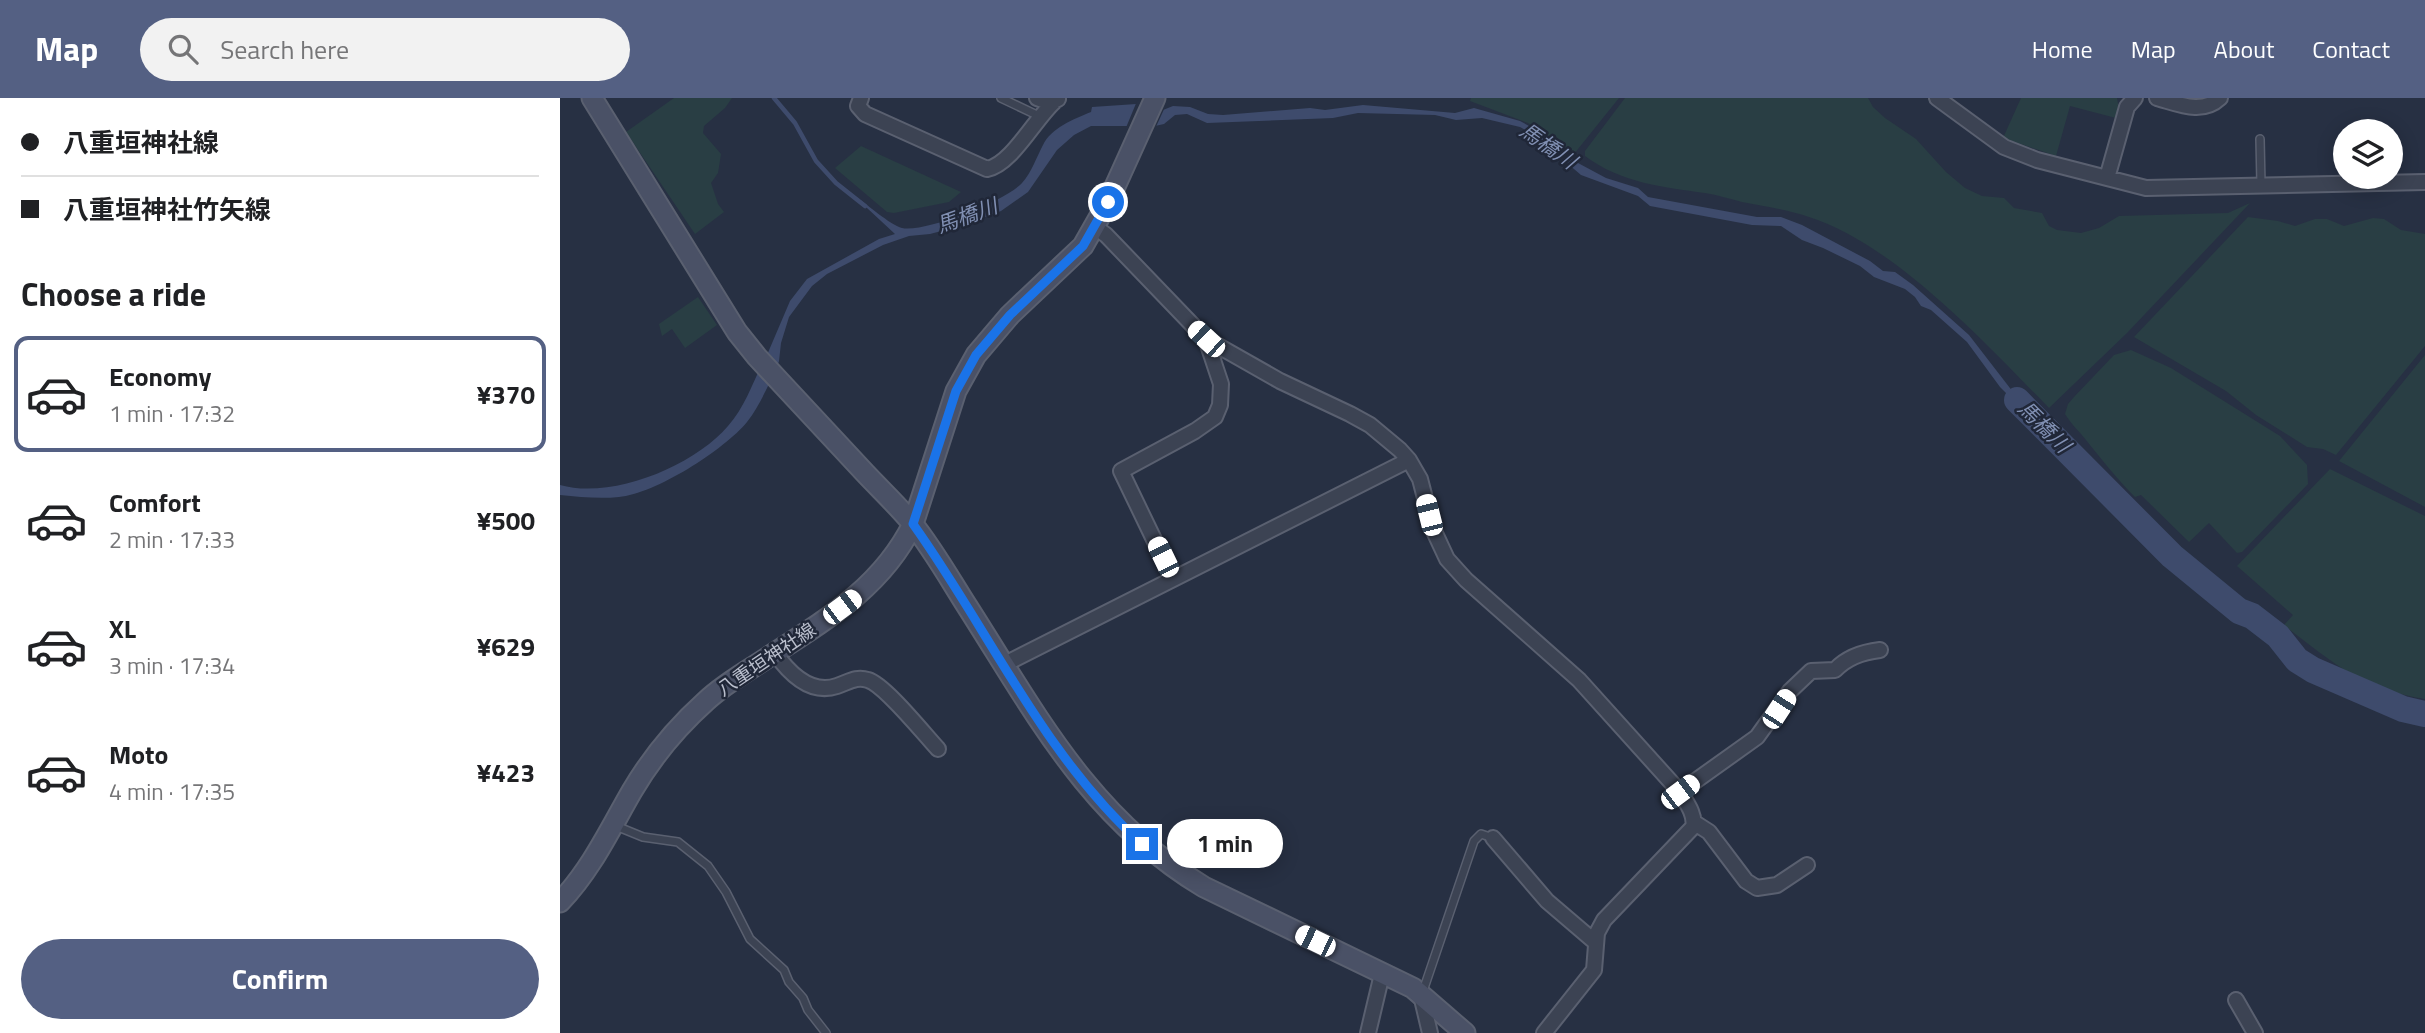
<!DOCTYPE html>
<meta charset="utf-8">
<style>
body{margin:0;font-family:"Titillium Web","Noto Sans JP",sans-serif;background:#f2f2f2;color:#202124;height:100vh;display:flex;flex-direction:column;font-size:26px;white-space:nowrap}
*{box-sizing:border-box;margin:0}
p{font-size:23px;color:#757577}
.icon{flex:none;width:38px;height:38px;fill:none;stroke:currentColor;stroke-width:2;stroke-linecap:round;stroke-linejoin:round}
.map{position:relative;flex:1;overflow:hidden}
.panel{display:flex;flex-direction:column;background:#fff;width:560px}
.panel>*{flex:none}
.top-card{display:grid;align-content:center;height:154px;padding:0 21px;background:#fff}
.buttons{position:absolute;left:1773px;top:21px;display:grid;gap:14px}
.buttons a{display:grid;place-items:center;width:70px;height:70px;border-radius:50%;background:#fff;box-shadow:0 4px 18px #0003;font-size:35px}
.end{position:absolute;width:32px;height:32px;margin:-16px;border:9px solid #1a73e8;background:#fff;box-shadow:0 0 0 4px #fff}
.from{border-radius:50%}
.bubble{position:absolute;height:49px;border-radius:24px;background:#fff;box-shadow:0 4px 18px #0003;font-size:23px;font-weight:700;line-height:49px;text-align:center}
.car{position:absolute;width:21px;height:42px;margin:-21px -10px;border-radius:9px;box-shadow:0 0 5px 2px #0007;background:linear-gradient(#fff 24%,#345 0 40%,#fff 0 76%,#345 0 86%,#fff 0)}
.top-card b{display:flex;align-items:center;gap:24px;height:66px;font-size:26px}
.top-card b+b{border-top:2px solid #e0e0e0}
.top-card i{width:18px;height:18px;background:#202124}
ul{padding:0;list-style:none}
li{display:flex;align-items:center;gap:21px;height:116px;margin:0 14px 10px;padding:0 7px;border:4px solid transparent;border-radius:14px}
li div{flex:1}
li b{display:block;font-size:26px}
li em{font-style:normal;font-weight:700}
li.on{border-color:#546083}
li>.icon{width:63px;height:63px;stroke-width:1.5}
h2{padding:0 21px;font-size:32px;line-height:84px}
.primary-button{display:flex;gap:14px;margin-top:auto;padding:14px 21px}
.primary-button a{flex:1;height:80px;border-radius:42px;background:#546083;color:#fff;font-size:28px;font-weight:700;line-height:80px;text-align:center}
header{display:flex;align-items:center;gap:42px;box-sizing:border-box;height:98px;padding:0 35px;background:#546083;color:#fff}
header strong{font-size:33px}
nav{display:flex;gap:38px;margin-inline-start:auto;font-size:24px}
.search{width:490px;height:63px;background:#f2f2f2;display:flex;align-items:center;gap:18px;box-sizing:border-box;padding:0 24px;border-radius:38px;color:#757577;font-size:26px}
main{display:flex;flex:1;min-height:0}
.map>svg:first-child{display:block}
</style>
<header>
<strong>Map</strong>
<div class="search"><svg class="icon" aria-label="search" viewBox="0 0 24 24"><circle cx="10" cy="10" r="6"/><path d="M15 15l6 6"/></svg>Search here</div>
<nav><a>Home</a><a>Map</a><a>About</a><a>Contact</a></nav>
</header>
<main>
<section class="panel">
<div class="top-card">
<b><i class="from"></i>八重垣神社線</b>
<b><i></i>八重垣神社竹矢線</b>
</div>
<h2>Choose a ride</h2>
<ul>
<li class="on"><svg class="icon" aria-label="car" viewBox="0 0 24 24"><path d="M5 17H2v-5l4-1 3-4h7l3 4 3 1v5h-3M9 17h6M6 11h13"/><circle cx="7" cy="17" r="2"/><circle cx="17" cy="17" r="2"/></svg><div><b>Economy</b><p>1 min · 17:32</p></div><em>¥370</em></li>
<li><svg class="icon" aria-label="car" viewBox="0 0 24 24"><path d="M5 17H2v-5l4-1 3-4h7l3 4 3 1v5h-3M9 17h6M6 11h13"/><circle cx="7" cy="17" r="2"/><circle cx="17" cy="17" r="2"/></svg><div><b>Comfort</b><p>2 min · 17:33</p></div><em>¥500</em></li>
<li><svg class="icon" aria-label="car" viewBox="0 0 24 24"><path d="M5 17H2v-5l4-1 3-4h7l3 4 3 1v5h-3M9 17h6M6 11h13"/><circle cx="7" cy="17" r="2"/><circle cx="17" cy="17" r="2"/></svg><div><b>XL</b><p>3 min · 17:34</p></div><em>¥629</em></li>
<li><svg class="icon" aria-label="car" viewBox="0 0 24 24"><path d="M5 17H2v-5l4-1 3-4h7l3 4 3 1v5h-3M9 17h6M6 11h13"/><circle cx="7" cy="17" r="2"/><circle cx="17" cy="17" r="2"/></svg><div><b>Moto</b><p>4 min · 17:35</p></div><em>¥423</em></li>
</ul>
<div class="primary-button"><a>Confirm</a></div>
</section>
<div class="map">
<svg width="1865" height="935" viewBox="0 0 1865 935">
<rect width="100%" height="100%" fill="#273043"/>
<path fill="#293e44" d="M114 0H172L165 10 144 28 143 35 161 56 158 75 151 85 158 106 164 114 135 136 66 34Z
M911 0H1059L1014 56 968 25 910 3Z
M1065 0H1308L1313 9 1325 20 1356 41 1386 74 1405 90 1422 98 1444 100 1454 110 1482 115 1489 128 1497 132 1521 135 1539 130 1559 118 1668 115 1690 105 1567 235 1489 310C1426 246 1336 147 1249 119 1228 112 1204 108 1182 104 1170 101 1158 97 1145 95 1103 89 1061 85 1025 58V53Z
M1461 0H1557L1559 11 1556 20 1510 8 1496 58 1443 40Z
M301 48 401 94 389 104 334 115 327 114 275 70Z
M1688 119 1718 123 1735 128 1755 121H1767L1784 128 1813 120 1824 121 1841 132 1865 136V248L1776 357 1763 351 1747 349 1696 317 1666 293 1574 239Z
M138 199 157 227 125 250 112 231 102 238 99 226Z
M1571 252 1611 270 1720 338 1747 367 1748 386 1682 454 1677 455 1649 425 1629 444 1581 397 1575 399C1557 381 1542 362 1526 342 1519 333 1511 326 1505 316L1508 306 1514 299 1554 257Z
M1865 257V409L1779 363Z
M1770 371 1865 418V601C1802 591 1775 566 1726 529L1724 527 1733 517 1677 468Z"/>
<path fill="#3e4b6c" d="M591 5 581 28H531L514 37 497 52 468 94 441 113 404 127 370 136 349 138 323 147 267 176 252 188 229 219 221 245 219 263 215 276 204 264 230 203 247 181 319 141 335 136 293 97C306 105 330 127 342 130 365 135 447 102 462 85 472 74 476 60 483 47 491 30 514 21 531 14L532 9Z
M803 7 895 15 914 10 960 23 978 33 1018 65 1046 80 1078 90 1088 99 1197 119H1221L1242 127 1310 163 1323 173 1335 174 1353 187 1409 237 1453 294 1482 325 1479 328 1440 289 1407 244 1371 212 1361 208 1355 199 1345 191 1314 179 1300 168 1263 150 1242 142 1221 128 1192 127 1090 108 1078 98 1021 77 973 36 960 29 922 20 896 22 875 17 798 15 773 20 647 25 627 16 615 17 604 26 586 30 603 12 613 8 630 9 648 16 663 17 750 10 765 12Z
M202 266 213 278C205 294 198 310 187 324 164 352 95 396 59 399 39 401 20 399 0 397V387C52 402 134 368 168 328 184 310 192 287 202 266Z"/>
<path fill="#273043" d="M591 1 604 8 606 7 595 31 565 32 577 3Z"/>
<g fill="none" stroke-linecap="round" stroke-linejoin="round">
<path stroke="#3e4b6c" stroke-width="4.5" d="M214 0 235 25 256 63 276 85 305 108"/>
<path stroke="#3e4b6c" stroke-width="26" d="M1457 302 1612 458 1679 513 1692 518 1718 538 1737 562 1753 572 1843 611 1865 616"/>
<g stroke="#5a6070" stroke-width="10">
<path id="lane" d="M441 0 479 18
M1700 41 1701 86
M56 728 83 739 118 744 148 768 166 794 190 841 224 872 229 884 243 900 248 912 266 935
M862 896 914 743 921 736 933 740"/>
</g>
<g stroke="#5a6070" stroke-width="18">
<path id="street" d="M301 0 298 8 305 16 427 71C451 67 475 21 494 4
M477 0 490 5 498 1
M1377 0 1444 49 1477 62 1586 90 1865 84
M1597 0C1619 6 1642 17 1660 0
M1547 80 1567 9 1575 0
M535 129 546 137 646 241 720 283 790 316 810 327 840 352 849 362 860 381 873 431 887 461 906 482 1019 582 1120 694C1126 704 1136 717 1133 729L1044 822 1037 835 1034 872 984 935
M613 481 561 373 635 333 655 319 660 307 661 286 646 241
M215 555C229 575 250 597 277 588 289 584 296 578 308 582 325 587 364 636 378 651
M443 567 849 362
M1120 694 1197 639 1230 593 1251 573 1275 572C1287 559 1303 554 1320 552
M1135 725 1149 734 1186 783 1197 790 1217 787 1247 767
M933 740 987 803 1035 844
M861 897 870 935
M1676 902 1695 935
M808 935 822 876"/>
</g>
<g stroke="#5a6070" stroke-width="23">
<path id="secondary" d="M32 0 177 234 197 259C233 298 269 336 305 375 321 392 338 408 352 425 372 450 388 478 405 505 475 614 528 719 644 789L853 890 905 935
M0 804C31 772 50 731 72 693 92 659 117 629 146 603 160 590 177 579 193 569 255 528 319 495 353 426L396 293 416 257 450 217 523 148 548 104 595 0"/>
</g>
<use href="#lane" stroke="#3c4353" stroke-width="7"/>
<use href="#street" stroke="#3c4353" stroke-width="14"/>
<use href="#secondary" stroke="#4a5166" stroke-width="19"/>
</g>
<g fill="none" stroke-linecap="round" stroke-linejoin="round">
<path stroke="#1a73e8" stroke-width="9" d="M548 104 523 148 450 217 416 257 396 293 353 426C429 532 483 657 582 746"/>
</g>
<g text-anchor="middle" stroke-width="5" stroke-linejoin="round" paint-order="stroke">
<g font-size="19" fill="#b9becc" stroke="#202738">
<text transform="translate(206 561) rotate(-34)" y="7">八重垣神社線</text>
</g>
<g font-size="21" font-style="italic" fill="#8190b3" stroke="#202738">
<text transform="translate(988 48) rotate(35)" y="7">馬橋川</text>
<text transform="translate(407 118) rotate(-20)" y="7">馬橋川</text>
<text transform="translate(1484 329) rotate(45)" y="7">馬橋川</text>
</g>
</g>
</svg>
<div class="buttons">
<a><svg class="icon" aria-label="layers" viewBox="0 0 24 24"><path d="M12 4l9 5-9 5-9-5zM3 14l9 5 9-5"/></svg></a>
</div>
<i class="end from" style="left:548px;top:104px"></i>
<i class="end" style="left:582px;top:746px"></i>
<div class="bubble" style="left:607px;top:721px;width:116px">1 min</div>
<i class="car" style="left:646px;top:241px;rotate:313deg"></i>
<i class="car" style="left:869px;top:417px;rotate:346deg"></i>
<i class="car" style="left:603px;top:459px;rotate:334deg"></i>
<i class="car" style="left:282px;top:509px;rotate:53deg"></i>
<i class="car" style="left:1219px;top:611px;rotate:33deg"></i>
<i class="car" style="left:1120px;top:694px;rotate:53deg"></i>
<i class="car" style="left:755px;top:843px;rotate:296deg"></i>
</div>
</main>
